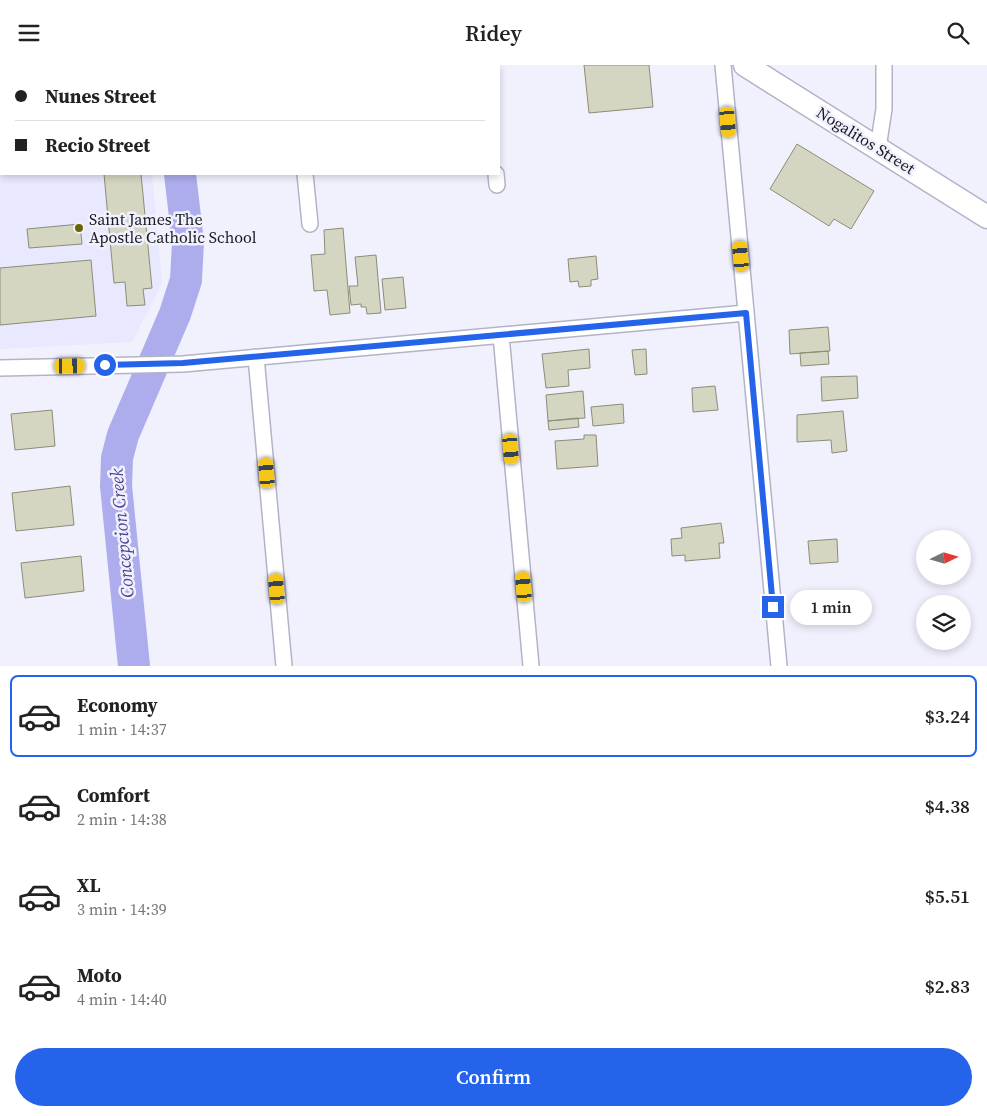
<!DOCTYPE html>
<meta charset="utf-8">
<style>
body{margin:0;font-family:"Source Serif 4",serif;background:#f6f6f6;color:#222;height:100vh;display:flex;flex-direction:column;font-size:19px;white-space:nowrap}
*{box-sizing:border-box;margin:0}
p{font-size:16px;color:#767676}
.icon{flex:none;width:28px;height:28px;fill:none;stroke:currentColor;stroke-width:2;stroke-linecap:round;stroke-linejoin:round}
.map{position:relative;height:601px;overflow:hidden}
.drawer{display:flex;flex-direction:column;background:#fff;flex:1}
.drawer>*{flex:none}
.top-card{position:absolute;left:0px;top:0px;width:500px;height:110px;box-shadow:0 2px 8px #0003;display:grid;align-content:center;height:110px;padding:0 15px;background:#fff}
.needle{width:32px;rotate:85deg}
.controls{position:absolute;left:916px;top:465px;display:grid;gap:10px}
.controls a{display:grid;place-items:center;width:55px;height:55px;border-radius:50%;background:#fff;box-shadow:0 2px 8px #0003;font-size:25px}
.end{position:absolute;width:22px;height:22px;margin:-11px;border:6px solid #2563eb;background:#fff;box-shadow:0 0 0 2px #fff}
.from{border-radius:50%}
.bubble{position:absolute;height:35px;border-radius:18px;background:#fff;box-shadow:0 2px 8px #0003;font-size:16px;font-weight:600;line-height:35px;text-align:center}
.car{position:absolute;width:15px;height:30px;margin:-15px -8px;border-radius:6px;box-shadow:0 0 4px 1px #0007;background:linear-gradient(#f5c518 24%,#345 0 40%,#f5c518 0 76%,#345 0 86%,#f5c518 0)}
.top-card b{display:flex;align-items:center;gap:18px;height:48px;font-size:19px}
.top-card b+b{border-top:1px solid #e0e0e0}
.top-card i{width:12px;height:12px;background:#222}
ul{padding:9px 0 0;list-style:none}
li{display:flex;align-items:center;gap:15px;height:82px;margin:0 10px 8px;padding:0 5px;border:2px solid transparent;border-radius:8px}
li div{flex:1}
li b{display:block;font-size:19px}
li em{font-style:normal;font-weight:600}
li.selected{border-color:#2563eb}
li>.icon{width:45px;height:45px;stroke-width:1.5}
.action{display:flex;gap:10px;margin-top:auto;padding:10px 15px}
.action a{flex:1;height:58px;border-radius:30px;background:#2563eb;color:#fff;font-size:20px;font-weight:600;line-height:58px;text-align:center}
header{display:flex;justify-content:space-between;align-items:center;height:65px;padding:0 15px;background:#fff;font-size:22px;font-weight:600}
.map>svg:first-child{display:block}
</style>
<header><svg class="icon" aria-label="menu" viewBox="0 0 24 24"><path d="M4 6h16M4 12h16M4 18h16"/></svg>Ridey<svg class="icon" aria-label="search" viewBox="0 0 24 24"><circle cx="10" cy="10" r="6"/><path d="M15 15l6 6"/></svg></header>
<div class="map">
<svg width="987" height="601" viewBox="0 0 987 601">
<rect width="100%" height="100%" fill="#f1f1fe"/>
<path fill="#e8e8ff" d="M0 0H142L1 1V109H152L162 218 132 277 0 284Z"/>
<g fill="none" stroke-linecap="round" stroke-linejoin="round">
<path stroke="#adaced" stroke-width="32" d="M174 1V0
M134 601 116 421 117 393 123 370 175 249 186 215 188 177 180 109"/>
</g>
<path fill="#d5d6c1" stroke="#8c8c79" d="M0 0H131V1H1L0 35Z
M584 0H649L653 42 589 48Z
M797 79 874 126 851 164 834 154 829 161 770 124Z
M104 109H141L152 223 143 224 145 240 127 241 125 217 114 218Z
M80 159 82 179 29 183 27 164Z
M343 163 350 248 330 250 327 225 314 226 311 190 325 189 324 165Z
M376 190 381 248 367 249 366 242H361V239L351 240 349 221H358L355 192Z
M596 191 598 214 591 215V221L579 222 578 216 570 217 568 194Z
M91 195 96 251 0 260V203Z
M403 212 406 243 385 245 382 214Z
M828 262 830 286 790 289 789 265Z
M589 284 590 303 568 305 569 321 546 323 542 289Z
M646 284 647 309 635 310 632 285Z
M828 286 829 299 801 301 800 288Z
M857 311 858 333 822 336 821 312Z
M715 321 718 345 693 347 692 323Z
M583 326 585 353 548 356 546 330Z
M623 339 624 358 593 361 591 342Z
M52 345 55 381 15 385 11 349Z
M843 346 847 386 832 388 831 375 797 377V350Z
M578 353 579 362 549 365 548 356Z
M584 370H596L598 401 557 404 555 376 584 374Z
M70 421 74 460 16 466 12 428Z
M721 458 724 478H719L720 493 685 496V490L672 491 671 474 682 473 681 463Z
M837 474 838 497 810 499 808 476Z
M81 491 84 526 25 533 21 498Z"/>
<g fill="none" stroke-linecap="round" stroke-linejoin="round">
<g stroke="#b3b3c7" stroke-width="18">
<path id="street" d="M295 0V1
M486 0V1
M723 0 779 601
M878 83 884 44V0
M305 109 310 159
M496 109 497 120
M501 270 531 601
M256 292 284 601
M0 303 183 299 746 248"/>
</g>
<g stroke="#b3b3c7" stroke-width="25">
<path id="primary" d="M745 0 987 152"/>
</g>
<use href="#street" stroke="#fff" stroke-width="15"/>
<use href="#primary" stroke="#fff" stroke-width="22"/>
</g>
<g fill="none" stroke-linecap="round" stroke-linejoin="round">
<path stroke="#2563eb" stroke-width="6" d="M105 300 183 298 746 248 773 542"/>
</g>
<circle fill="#686600" stroke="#f1f1fe" stroke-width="2" cx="79" cy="163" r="5"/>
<g text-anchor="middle" stroke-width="5" stroke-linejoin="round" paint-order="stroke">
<g font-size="16" fill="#191920" stroke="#f1f1fe">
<text transform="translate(866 75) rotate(32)" y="6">Nogalitos Street</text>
</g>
<g font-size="16" fill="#191920" stroke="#f1f1fe" text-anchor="start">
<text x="89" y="160">Saint James The<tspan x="89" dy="18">Apostle Catholic School</tspan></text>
</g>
<g font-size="18" font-style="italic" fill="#4d4592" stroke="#f1f1fe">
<text transform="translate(122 468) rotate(-95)" y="6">Concepcion Creek</text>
</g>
</g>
</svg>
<div class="controls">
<a><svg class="needle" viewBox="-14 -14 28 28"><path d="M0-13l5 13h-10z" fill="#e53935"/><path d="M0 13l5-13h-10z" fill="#767676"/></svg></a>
<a><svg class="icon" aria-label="layers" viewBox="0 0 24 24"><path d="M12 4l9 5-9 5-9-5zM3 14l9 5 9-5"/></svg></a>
</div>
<i class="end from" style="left:105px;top:300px"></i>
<i class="end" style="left:773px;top:542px"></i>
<div class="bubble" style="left:790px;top:525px;width:82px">1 min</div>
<i class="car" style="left:728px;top:57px;rotate:175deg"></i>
<i class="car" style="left:741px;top:191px;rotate:355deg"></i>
<i class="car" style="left:70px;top:301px;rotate:89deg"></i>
<i class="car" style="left:511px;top:384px;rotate:175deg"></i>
<i class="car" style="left:267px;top:408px;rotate:355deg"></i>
<i class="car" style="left:524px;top:522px;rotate:355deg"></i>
<i class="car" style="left:277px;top:524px;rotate:355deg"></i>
<div class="top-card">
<b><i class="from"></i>Nunes Street</b>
<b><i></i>Recio Street</b>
</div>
</div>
<section class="drawer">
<ul>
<li class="selected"><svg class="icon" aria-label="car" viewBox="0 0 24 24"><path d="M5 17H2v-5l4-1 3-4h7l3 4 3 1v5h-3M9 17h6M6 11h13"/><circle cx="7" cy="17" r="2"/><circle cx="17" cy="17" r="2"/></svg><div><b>Economy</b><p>1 min · 14:37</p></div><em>$3.24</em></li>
<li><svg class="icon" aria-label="car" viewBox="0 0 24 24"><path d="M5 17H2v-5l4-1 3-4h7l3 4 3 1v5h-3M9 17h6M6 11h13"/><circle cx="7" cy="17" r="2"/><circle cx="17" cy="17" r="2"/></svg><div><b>Comfort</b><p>2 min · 14:38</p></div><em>$4.38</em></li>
<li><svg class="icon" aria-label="car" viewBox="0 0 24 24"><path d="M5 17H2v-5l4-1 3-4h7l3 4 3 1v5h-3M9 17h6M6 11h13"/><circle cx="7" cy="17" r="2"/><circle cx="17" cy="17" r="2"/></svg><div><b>XL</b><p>3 min · 14:39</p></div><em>$5.51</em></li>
<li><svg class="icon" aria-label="car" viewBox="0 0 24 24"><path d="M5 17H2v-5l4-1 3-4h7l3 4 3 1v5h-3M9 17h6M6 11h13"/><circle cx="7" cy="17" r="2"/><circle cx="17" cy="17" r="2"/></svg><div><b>Moto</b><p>4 min · 14:40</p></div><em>$2.83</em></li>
</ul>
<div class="action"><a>Confirm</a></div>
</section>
